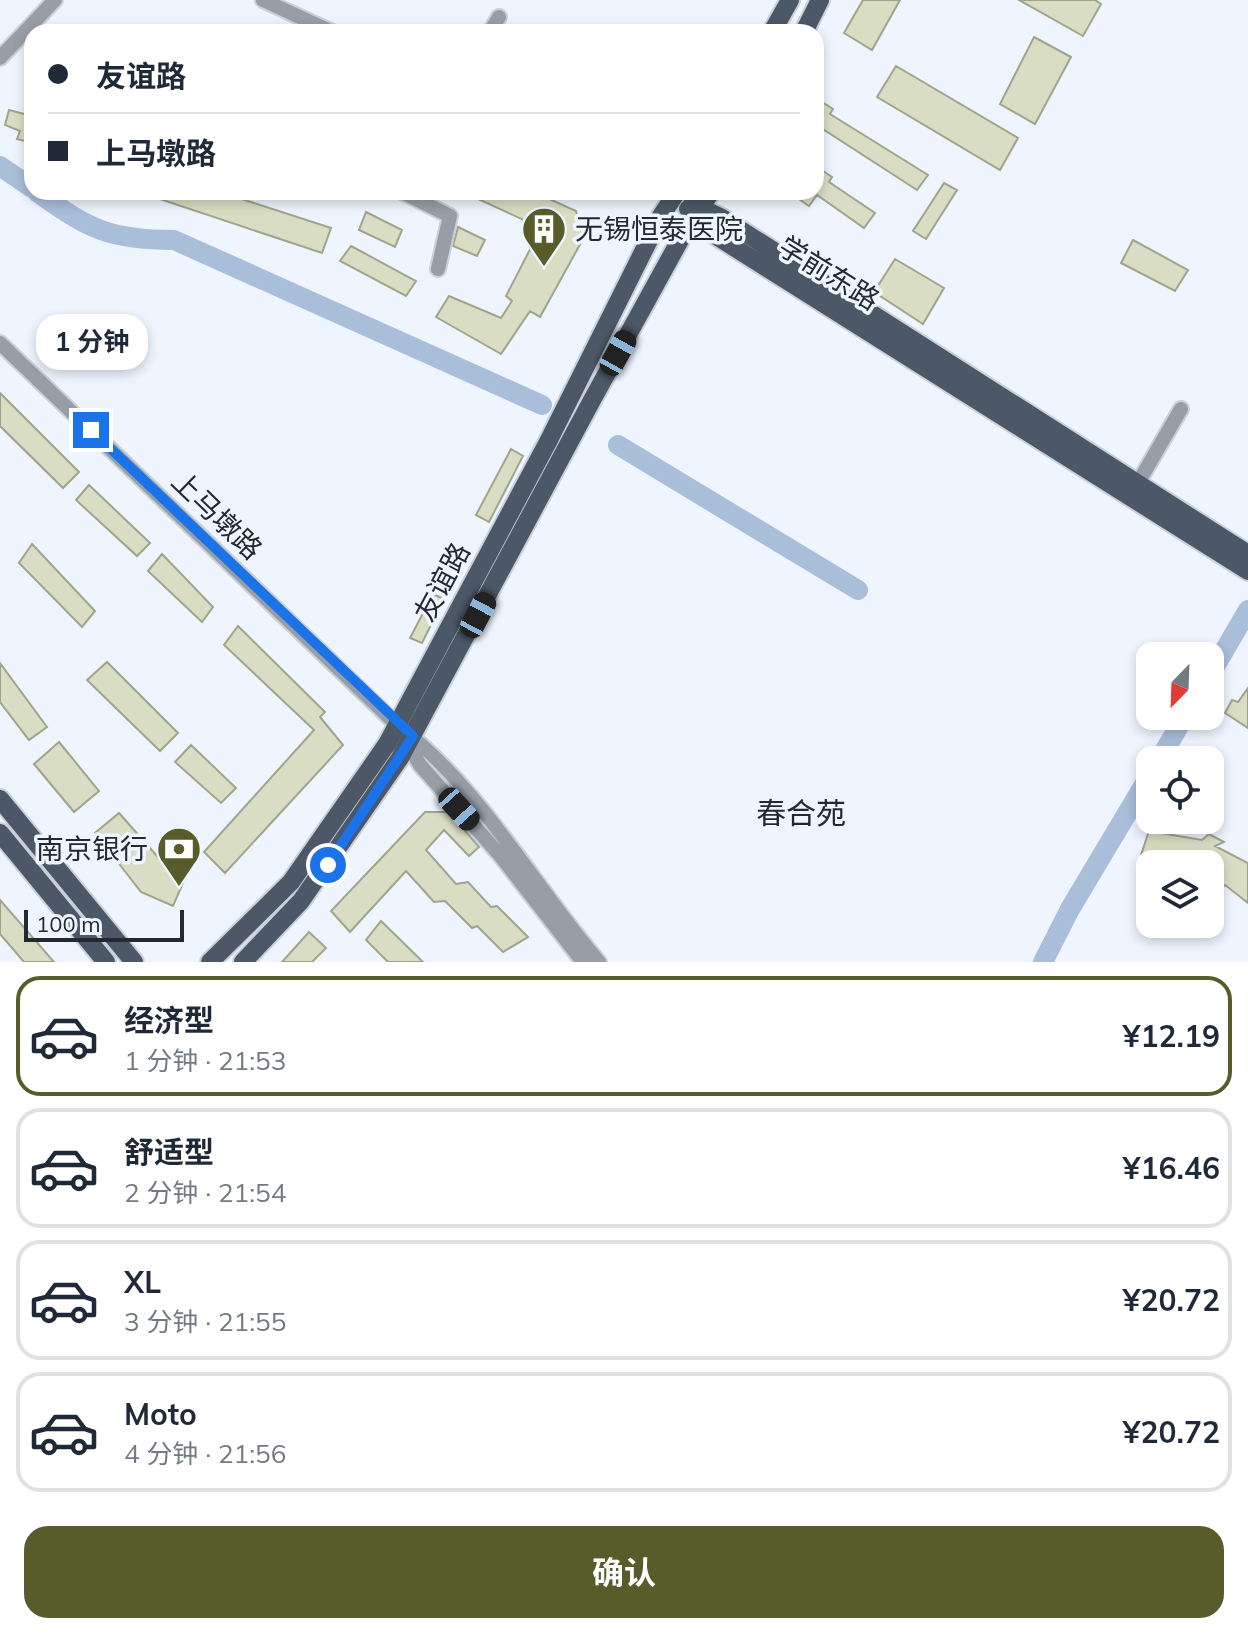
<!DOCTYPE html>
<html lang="zh">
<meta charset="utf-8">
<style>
body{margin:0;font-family:Mulish,"Noto Sans SC",sans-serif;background:#f2f2f3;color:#1f2937;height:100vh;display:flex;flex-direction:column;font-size:30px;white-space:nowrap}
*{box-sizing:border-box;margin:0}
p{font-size:26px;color:#747a83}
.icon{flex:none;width:44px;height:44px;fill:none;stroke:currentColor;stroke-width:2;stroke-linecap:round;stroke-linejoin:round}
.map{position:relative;height:962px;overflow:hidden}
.sheet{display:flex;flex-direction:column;background:#fff;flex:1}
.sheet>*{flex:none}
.banner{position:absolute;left:24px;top:24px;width:800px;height:176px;border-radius:24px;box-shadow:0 4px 12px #0003;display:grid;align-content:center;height:176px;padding:0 24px;background:#fff}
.needle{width:52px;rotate:203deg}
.tools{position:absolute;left:1136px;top:642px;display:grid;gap:16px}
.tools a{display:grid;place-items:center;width:88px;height:88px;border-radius:16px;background:#fff;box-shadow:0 4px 12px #0003;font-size:40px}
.scale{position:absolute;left:24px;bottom:20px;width:160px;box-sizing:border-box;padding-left:8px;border:4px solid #232931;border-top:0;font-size:22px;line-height:28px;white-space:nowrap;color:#232931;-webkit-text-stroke:6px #eef5fe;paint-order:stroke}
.end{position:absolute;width:36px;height:36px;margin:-18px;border:10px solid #1a73e8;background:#fff;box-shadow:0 0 0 4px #fff}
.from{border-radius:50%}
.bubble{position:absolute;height:56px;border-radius:24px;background:#fff;box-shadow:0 4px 12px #0003;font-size:26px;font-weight:700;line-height:56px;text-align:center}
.car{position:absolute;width:24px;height:48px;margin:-24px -12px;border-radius:10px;box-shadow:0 0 6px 2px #0007;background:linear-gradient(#222 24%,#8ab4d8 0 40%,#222 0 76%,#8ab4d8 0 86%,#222 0)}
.banner b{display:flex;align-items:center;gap:28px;height:76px;font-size:30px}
.banner b+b{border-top:2px solid #e0e1e3}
.banner i{width:20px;height:20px;background:#1f2937}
ul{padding:14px 0 0;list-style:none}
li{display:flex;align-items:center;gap:24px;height:120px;margin:0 16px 12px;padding:0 8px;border:4px solid #e0e1e3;border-radius:24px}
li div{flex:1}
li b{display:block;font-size:30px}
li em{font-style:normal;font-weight:700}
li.selected{border-color:#575c2a}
li>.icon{width:72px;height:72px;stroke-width:1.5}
.primary-button{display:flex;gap:16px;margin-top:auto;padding:16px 24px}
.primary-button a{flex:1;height:92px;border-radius:24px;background:#575c2a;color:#fff;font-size:32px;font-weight:700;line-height:92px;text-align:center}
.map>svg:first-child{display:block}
</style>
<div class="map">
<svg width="1248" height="962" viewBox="0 0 1248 962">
<rect width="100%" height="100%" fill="#eef5fe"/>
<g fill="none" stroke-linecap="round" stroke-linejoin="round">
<path stroke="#a9bed9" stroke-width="20" d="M0 166 32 188
M37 192C89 229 109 240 174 240L542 405
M618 445 858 590
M1210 675 1248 610
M1159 760 1185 716
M1043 962 1070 909 1150 775"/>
</g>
<path fill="#d9ddc3" stroke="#a0a48c" stroke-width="2" d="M863 0H900L872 50 844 33Z
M1019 0H1095L1101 4 1083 36Z
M1034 37 1071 57 1035 124 1000 104Z
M896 66 1018 138 1000 170 877 97Z
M816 98 833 109 830 114 928 175 917 190 821 128 816 137Z
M9 110 32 116 29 142 17 139 20 131 5 125Z
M816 166 832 177 829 182 875 213 864 228 817 195 809 206 789 192H816Z
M944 183 957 190 926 239 913 231Z
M139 192H220L331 228 322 253Z
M463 192H534L576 211 583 239 540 317 530 311 501 354 436 317 449 296 501 318 512 301 506 296 541 228Z
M366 212 402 230 395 247 359 230Z
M458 227 485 240 477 256 453 246Z
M1133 240 1188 270 1175 291 1121 263Z
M351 246 416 281 406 296 340 261Z
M895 259 944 288 923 324 874 292Z
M0 393 79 472 63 488 0 426Z
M511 449 523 456 489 522 476 515Z
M89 485 150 543 137 556 76 500Z
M32 544 95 611 82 627 19 563Z
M162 554 213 607 202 622 148 571Z
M433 594 444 599 422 643 410 638Z
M238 626 325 712 320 717 343 745 225 873 204 852 314 730 224 645Z
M107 662 178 733 160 751 87 680Z
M0 663 47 727 29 740 0 702Z
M1248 688V728L1225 713 1232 700 1238 702Z
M59 742 99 791 74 812 34 764Z
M191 745 236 788 221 803 175 762Z
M425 812H449L479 847 469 856 444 830 426 850 456 884 468 882 491 907 497 906 528 937 503 952 477 926 472 928 445 901 434 902 406 871 350 932 331 911Z
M119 813 173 874 186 876 173 906 141 892 95 833Z
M1149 831 1202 840 1209 834 1224 842 1215 846 1248 863V903L1225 885 1218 891 1210 887V864H1167L1170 858 1141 855Z
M0 900 54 962H24L0 934Z
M381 921 423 962H388L366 940Z
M309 932 326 948 312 962H282Z"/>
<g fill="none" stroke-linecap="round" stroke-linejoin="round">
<g stroke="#c9d0d9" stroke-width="18">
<path id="minor" d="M263 0 332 32
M490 32 499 17
M0 58 55 0
M402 192 450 216 438 269
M0 343 397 725C480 787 532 884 599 962
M1138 483 1181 409
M405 739 420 765 499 854 583 962"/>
</g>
<g stroke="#c9d0d9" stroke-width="22">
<path id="major" d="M772 32 790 0
M804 32 820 0
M692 204 722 218 1248 554
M688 209 713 234 1248 571
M0 799 134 962
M0 833 106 962
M210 962 291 882 387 744 549 440 661 216 677 192
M243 962 301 901 400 758 591 402 685 231 711 192"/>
</g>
<use href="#minor" stroke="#979ea7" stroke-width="14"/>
<use href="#major" stroke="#4c5867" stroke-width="18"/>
</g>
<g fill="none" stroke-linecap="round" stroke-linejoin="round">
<path stroke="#1a73e8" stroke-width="10" d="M91 430 413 736 328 865"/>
</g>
<defs>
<g id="building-pin" transform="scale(2.3)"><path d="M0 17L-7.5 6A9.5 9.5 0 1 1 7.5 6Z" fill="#575c2a" stroke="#eef5fe"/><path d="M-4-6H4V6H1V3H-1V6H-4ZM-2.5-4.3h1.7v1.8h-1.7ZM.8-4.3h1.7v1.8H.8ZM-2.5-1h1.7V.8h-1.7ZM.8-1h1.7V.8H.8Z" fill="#fff"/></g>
<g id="bank-pin" transform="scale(2.3)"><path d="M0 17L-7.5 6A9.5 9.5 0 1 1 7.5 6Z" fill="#575c2a" stroke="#eef5fe"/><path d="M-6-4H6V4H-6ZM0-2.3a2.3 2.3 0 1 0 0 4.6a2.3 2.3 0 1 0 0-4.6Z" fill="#fff"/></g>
</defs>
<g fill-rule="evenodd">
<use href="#building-pin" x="544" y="229"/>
<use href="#bank-pin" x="179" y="849"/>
</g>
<g text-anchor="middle" stroke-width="7" stroke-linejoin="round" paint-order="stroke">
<g font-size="28" fill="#232931" stroke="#eef5fe" text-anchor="start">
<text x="575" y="239">无锡恒泰医院</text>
<text x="148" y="859" text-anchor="end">南京银行</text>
</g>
<g font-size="28" fill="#232931" stroke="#eef5fe">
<text transform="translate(829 273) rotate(32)" y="10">学前东路</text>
<text transform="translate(217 515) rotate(44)" y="10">上马墩路</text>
<text transform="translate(442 582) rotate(-62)" y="10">友谊路</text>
</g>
<g font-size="30" fill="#232931" stroke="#eef5fe">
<text x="801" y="824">春合苑</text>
</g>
</g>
</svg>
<div class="tools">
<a><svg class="needle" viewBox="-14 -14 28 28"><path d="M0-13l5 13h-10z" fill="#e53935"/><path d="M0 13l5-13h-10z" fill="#747a83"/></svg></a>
<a><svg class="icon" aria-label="locate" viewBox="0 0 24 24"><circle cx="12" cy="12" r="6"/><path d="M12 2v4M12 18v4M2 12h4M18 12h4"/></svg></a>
<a><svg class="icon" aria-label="layers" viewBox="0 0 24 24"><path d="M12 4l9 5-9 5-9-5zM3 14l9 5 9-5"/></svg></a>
</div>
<div class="scale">100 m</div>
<i class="end from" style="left:328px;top:865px"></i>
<i class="end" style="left:91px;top:430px"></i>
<div class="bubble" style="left:36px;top:314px;width:112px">1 分钟</div>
<i class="car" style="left:618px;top:353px;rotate:29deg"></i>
<i class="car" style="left:478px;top:615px;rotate:28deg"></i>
<i class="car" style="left:459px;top:809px;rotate:138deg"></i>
<div class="banner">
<b><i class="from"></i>友谊路</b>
<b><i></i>上马墩路</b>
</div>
</div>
<section class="sheet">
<ul>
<li class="selected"><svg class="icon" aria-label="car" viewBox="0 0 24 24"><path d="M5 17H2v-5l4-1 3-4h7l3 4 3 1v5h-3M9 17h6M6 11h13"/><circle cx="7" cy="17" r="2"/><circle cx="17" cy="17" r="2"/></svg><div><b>经济型</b><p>1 分钟 · 21:53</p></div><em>¥12.19</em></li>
<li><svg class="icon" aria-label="car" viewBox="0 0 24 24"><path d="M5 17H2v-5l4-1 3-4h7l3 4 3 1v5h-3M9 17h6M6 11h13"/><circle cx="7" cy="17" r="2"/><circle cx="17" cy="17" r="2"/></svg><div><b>舒适型</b><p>2 分钟 · 21:54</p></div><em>¥16.46</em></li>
<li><svg class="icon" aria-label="car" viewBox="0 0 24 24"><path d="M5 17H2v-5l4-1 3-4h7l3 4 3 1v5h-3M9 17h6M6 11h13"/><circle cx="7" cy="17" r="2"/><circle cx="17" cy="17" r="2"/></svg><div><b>XL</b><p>3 分钟 · 21:55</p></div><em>¥20.72</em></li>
<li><svg class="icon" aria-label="car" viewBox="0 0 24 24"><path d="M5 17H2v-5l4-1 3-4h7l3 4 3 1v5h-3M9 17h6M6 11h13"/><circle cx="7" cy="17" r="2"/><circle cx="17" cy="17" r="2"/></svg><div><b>Moto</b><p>4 分钟 · 21:56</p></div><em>¥20.72</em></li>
</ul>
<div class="primary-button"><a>确认</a></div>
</section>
